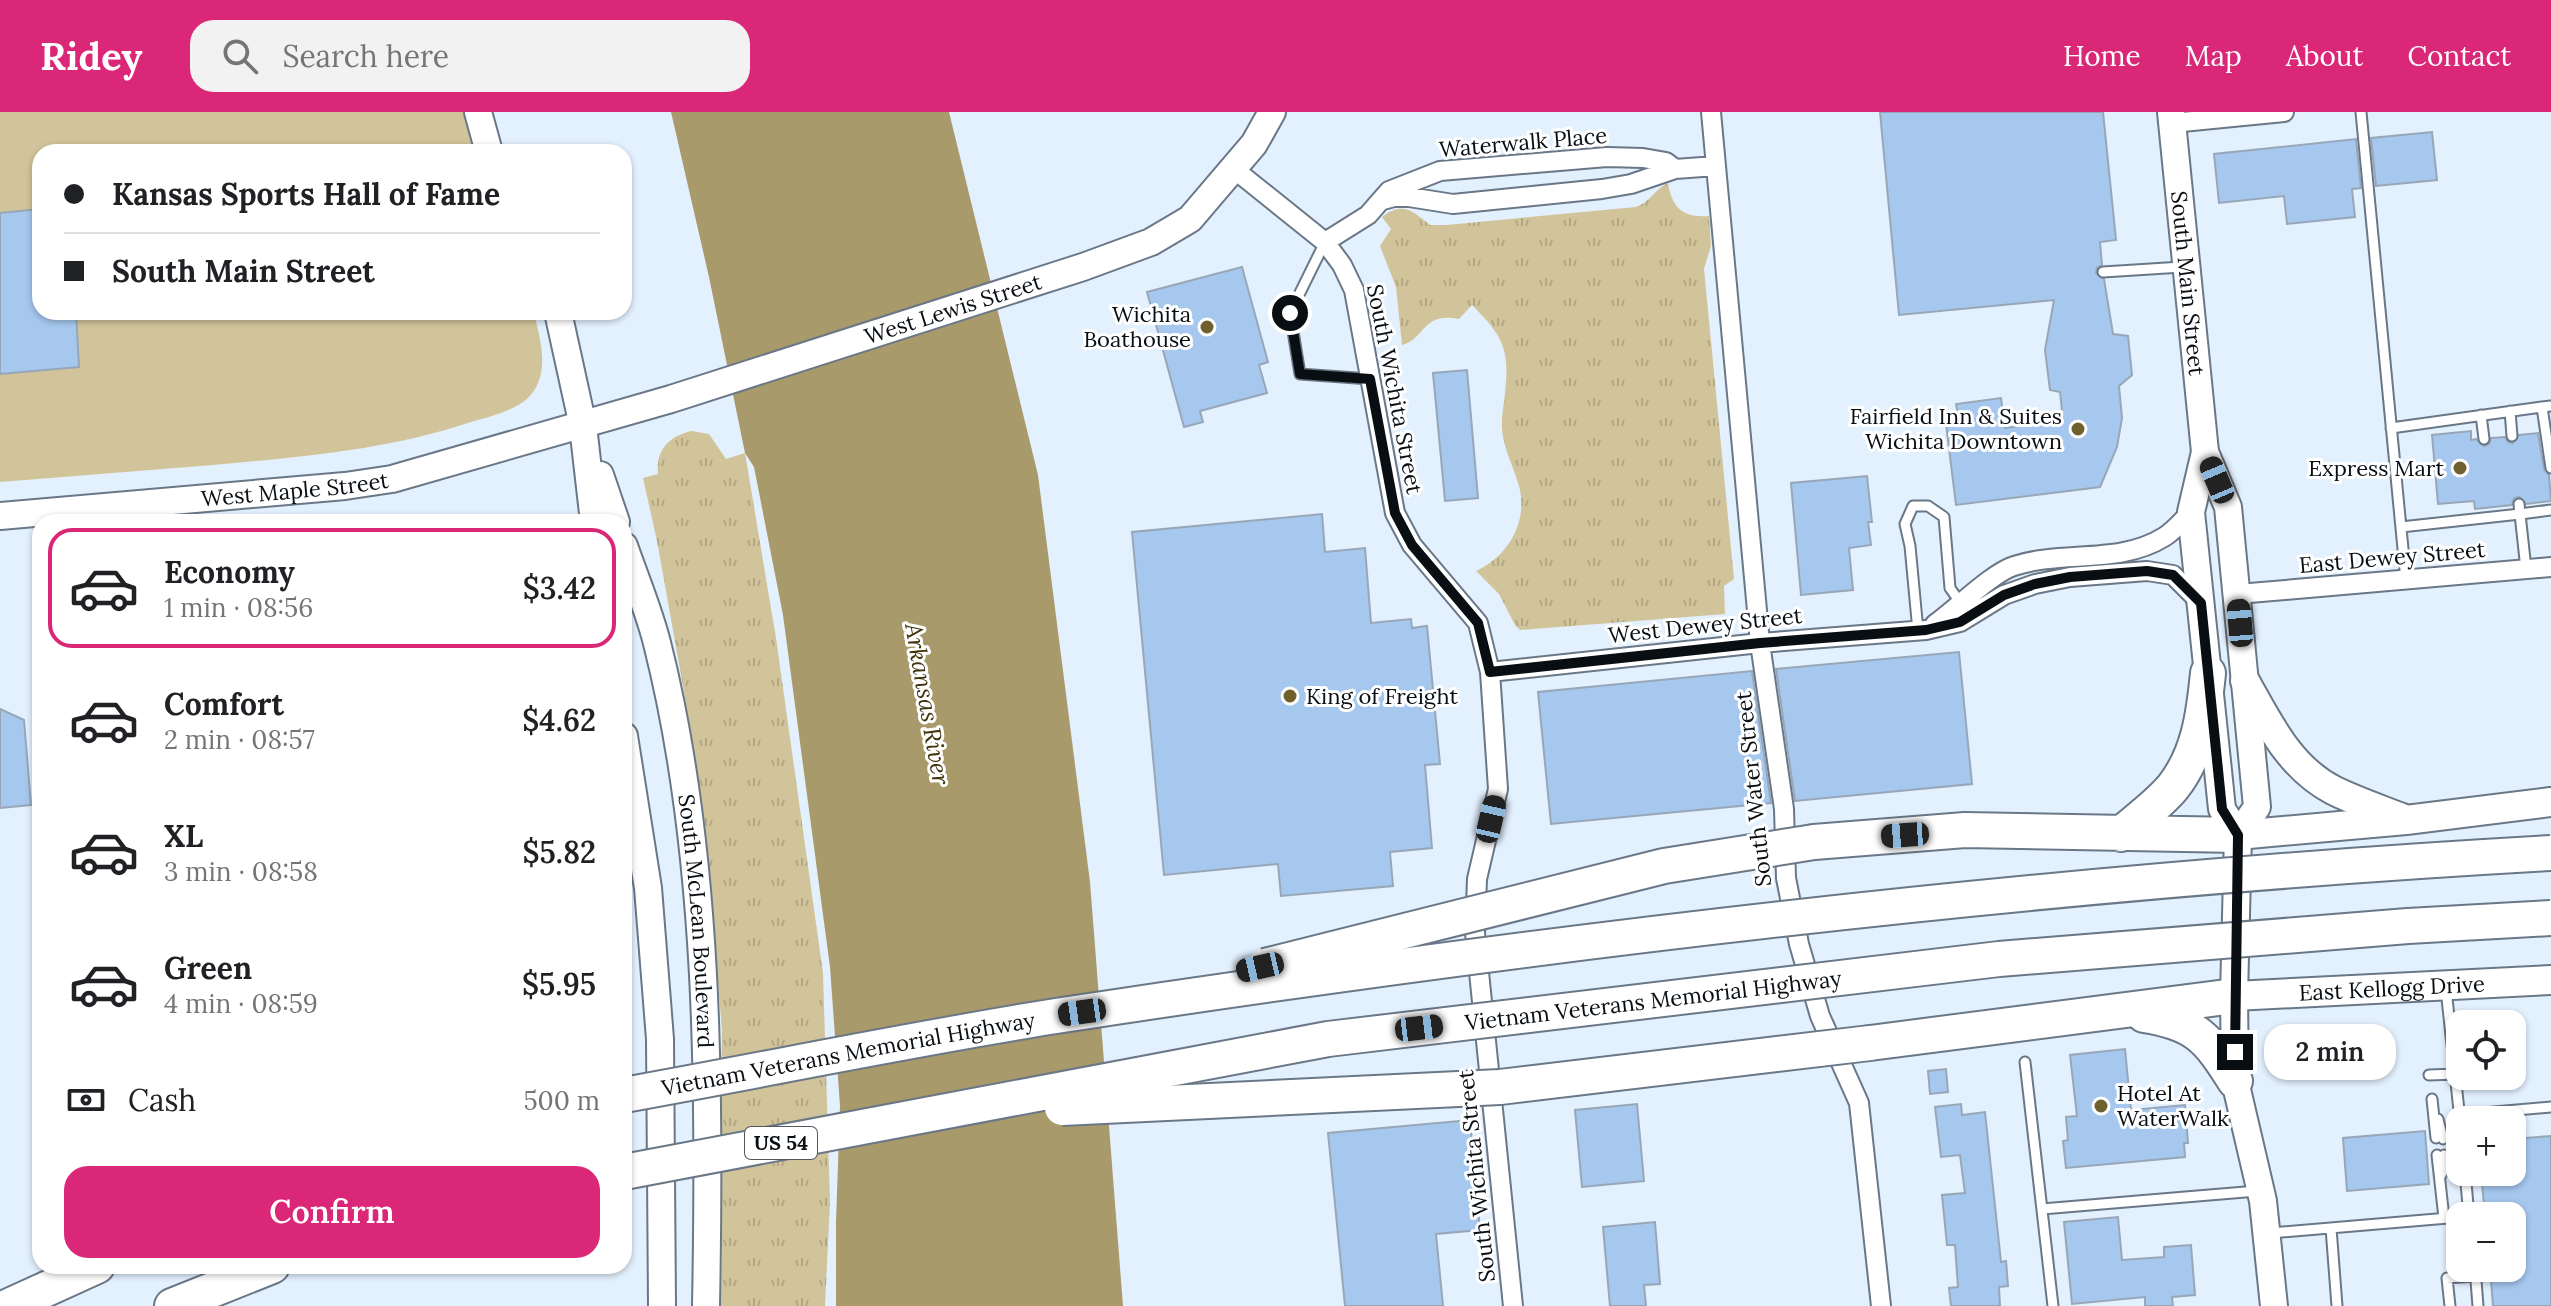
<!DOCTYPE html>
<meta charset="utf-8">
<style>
body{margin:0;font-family:Lora,serif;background:#f2f2f2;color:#202124;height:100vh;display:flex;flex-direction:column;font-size:30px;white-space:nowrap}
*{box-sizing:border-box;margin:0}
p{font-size:26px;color:#757577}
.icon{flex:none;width:44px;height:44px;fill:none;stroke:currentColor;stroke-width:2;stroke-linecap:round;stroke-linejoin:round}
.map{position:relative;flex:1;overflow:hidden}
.details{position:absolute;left:32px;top:402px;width:600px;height:760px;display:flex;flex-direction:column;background:#fff;border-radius:24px;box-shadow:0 2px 6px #0004}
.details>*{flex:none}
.guide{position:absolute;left:32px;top:32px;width:600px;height:176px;border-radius:24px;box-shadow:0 2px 6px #0004;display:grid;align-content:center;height:176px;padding:0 32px;background:#fff}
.fabs{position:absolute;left:2446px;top:898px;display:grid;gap:16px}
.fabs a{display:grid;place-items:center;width:80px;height:80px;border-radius:16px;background:#fff;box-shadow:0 2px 6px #0004;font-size:40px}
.end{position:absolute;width:36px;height:36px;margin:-18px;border:10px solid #090e13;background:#fff;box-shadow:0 0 0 4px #fff}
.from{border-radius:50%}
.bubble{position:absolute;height:56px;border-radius:24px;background:#fff;box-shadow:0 2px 6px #0004;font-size:26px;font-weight:600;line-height:56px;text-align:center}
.car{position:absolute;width:24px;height:48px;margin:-24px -12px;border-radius:10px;box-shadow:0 0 6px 2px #0007;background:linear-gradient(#222 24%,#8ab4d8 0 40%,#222 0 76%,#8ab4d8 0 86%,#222 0)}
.guide b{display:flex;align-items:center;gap:28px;height:76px;font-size:30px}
.guide b+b{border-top:2px solid #e0e0e0}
.guide i{width:20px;height:20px;background:#202124}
ul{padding:14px 0 0;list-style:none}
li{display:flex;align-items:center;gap:24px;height:120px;margin:0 16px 12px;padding:0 16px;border:4px solid transparent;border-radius:24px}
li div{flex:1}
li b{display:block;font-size:30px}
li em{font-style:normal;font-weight:600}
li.current{border-color:#db2777}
li>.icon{width:72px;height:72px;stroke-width:1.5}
.pay{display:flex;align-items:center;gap:20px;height:88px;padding:0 32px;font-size:30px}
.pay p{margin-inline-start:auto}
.cta{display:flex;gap:16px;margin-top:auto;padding:16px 32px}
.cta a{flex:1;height:92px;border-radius:24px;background:#db2777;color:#fff;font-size:32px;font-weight:600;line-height:92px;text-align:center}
header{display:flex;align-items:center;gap:48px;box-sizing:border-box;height:112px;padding:0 40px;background:#db2777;color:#fff}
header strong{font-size:38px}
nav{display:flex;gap:44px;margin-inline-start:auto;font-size:28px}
.search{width:560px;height:72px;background:#f2f2f2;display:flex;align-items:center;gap:20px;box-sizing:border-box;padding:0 28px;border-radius:24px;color:#757577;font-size:30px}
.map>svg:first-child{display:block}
</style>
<header>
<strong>Ridey</strong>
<div class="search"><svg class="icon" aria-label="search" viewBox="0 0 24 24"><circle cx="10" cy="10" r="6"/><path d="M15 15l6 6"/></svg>Search here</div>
<nav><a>Home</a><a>Map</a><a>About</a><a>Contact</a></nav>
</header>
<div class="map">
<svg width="2551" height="1194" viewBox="0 0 2551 1194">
<defs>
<pattern id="grass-tufts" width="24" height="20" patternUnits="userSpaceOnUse" patternTransform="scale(2)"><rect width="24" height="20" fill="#d2c49a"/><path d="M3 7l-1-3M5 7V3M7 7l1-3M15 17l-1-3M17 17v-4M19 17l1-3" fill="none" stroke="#b3a784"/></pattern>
</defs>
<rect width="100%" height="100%" fill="#e3f0fe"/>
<path fill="url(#grass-tufts)" d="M1668 71C1672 96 1683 106 1709 104L1711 134 1704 157 1734 467 1724 474 1725 502 1520 518 1515 513 1499 482 1476 459C1507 445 1527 412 1520 378 1515 357 1504 339 1502 318 1501 306 1504 293 1505 281 1510 237 1503 224 1472 193L1459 207C1421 200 1426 227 1402 233L1396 175 1380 134 1391 117 1382 105C1402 89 1413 99 1430 113H1446L1636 95C1649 91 1655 77 1668 71Z
M691 319 709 322 726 347 745 341 776 526 823 861 830 1090 825 1194H721L722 1136 719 1078 722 919 712 797 684 580 657 429 643 366 658 362C656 338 668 325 691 319Z"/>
<path fill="#d2c49a" d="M0 0H467L478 40H40V200H534C540 228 552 263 527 287 513 299 489 305 471 310 387 338 301 345 213 353 142 359 71 364 0 370Z"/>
<path fill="#a99a6c" d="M671 0H949L1038 363 1090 770 1123 1194H836V1110L840 994 830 855 783 503 754 355 745 341 709 165Z"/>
<path fill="#a6c7ee" stroke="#98a7b8" stroke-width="2" d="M1880 0H2103L2116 128 2100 130 2102 153 2097 156 2096 161 2104 167 2113 222 2128 224 2132 263 2119 274 2122 306 2117 335 2100 375 1956 393 1945 304 1958 302 1956 292 2001 286 2005 316 2063 308 2060 280 2050 278 2045 238 2054 188 1899 203Z
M2432 20 2437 68 2376 74 2371 26Z
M2356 27 2361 76 2352 77 2355 105 2287 112 2284 84 2219 91 2214 42Z
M40 97V200H76L79 255 0 262V101Z
M1242 155 1268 250 1259 253 1267 281 1200 299 1203 310 1184 315 1147 180Z
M1467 258 1478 386 1445 389 1433 261Z
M2471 319V328L2476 327 2484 334 2489 332 2491 326 2505 325 2508 330 2513 331 2519 323 2538 321 2544 357 2549 363 2551 389 2526 392 2519 385 2514 386 2512 393 2475 397 2474 389 2438 392 2432 323Z
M1867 364 1872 410H1868L1871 433 1849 436 1853 478 1801 483 1791 371Z
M1322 402 1325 440 1365 436 1371 511 1411 507 1412 516 1427 514 1440 652 1425 653 1432 736 1390 740 1393 774 1281 784 1278 752 1164 763 1132 420Z
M1959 540 1972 672 1795 689 1776 557Z
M1752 559 1771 691 1551 712 1538 580Z
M0 597 24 608 31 693 0 696Z
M2125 937 2131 998 2185 993 2188 1031H2184L2185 1045 2066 1056 2063 1029 2068 1028 2066 1005 2077 1004 2070 943Z
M1946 957 1948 980 1930 982 1928 959Z
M1637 992 1644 1069 1582 1075 1575 998Z
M1961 992 1962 1003 1985 1000 2001 1150 2006 1149 2008 1174 1999 1175 2000 1194H1951L1949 1176 1958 1175 1955 1133H1947L1942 1083 1965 1081 1960 1043 1941 1045 1935 995Z
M1470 1008 1480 1118 1436 1122 1443 1194H1345L1328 1021Z
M2425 1019 2429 1072 2347 1079 2343 1026Z
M2551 1024V1194H2493L2490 1156H2512V1104H2485L2481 1060H2512V1027Z
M2118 1105 2122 1148 2164 1145V1135L2191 1133 2195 1183 2172 1185 2173 1194H2145V1185L2072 1192 2064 1110Z
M1655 1110 1660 1172 1644 1173 1646 1194H1610L1603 1115Z"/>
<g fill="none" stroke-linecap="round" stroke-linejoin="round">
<g stroke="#6a7787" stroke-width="13">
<path id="lane" d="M2361 0 2406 468
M1325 130 1290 201 1300 262 1370 267
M2103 160 2182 155
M2551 294 2542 295 2551 356
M2510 299 2512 324
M2481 303 2484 327
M2391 316 2542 295
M2401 415 2520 402 2519 392
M2526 457 2520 402 2551 398
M1918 519 1910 434 1905 412 1913 394H1928L1944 405 1950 476 1962 493
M2446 877 2460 1008
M2025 950 2053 1194
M2429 963 2456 962
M2432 987 2436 1026
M2460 1003 2551 995
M2438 1007 2443 1027
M2437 1043 2444 1106
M2465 1060 2469 1104
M2441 1063 2444 1057V1043
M2042 1097 2257 1079
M2331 1116 2337 1194
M2270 1121 2460 1105
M2475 1156 2478 1194
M2450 1194 2447 1166 2476 1164"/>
</g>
<g stroke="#6a7787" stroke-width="22">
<path id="street" d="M1711 0 1760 531 1784 697 1786 766 1799 832 1820 904 1859 991 1881 1194
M2172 11 2284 0
M1234 57 1325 130 1342 153 1354 178 1395 401 1412 433 1478 511 1490 560 1498 677 1477 767 1475 821 1513 1194
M1383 88 1394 85H1409L1453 92 1602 77 1631 72 1675 57 1716 54
M1325 130 1368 103 1389 79 1440 59 1607 45 1643 46 1666 50 1675 57
M2238 482 2551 455
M1935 512C1956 497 1992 461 2014 454 2062 438 2119 453 2164 425 2174 419 2183 408 2191 400
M1490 560 1760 531 1926 518 1960 510 2004 483 2035 472 2070 465 2147 459 2173 463 2201 491"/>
</g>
<g stroke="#6a7787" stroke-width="30">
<g id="secondary">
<path d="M478 0 489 40"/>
<path id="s1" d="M2171 0 2205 340 2228 395 2257 695 2238 723 2234 884 2235 969 2263 1089 2274 1194"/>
<path d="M558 200 583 314 594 410"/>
<path d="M2205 340 2191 400 2222 697 2238 723"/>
<path d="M600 363 616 410"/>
<path id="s2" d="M0 404 345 374 392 367 671 287 1083 155 1151 130 1190 107 1254 32 1272 0"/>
<path id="s3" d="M624 434C635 466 649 499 657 531 710 740 710 980 706 1194"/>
<path d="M624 624 648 776 660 927 662 1194"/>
</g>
</g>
<g stroke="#6a7787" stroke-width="32">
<g id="primary">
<path d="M2245 569C2268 610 2289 655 2333 678 2355 689 2379 697 2402 706"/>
<path d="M2238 723 2406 708 2551 690"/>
<path id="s4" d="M2234 884 2551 868"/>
</g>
</g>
<g stroke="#6a7787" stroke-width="38">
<path id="highway" d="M2121 722C2138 707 2159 692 2173 675 2199 642 2204 602 2208 561
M1814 730 1965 718 2238 723
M2144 903C2196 911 2208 926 2235 969
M1870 931 2234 884
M9 1194 97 1154
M172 1194 272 1154"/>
</g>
<use href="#lane" stroke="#fff" stroke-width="9"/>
<use href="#street" stroke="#fff" stroke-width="18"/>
<use href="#secondary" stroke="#fff" stroke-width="26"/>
<use href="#primary" stroke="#fff" stroke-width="28"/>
<use href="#highway" stroke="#fff" stroke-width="34"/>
<g stroke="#6a7787" stroke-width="38" stroke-linecap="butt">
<g id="highway-bridge">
<path d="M1265 854 1664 754 1814 730"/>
<path id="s5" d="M624 983C768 957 912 927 1056 904 1552 828 2050 769 2551 741"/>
<path d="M1062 996 1500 975 1870 931"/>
<path id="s6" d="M624 1060 1328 927 1999 847 2408 814 2551 806"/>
</g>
</g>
<use href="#highway-bridge" stroke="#fff" stroke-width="34"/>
</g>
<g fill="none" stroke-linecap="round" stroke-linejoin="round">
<path stroke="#090e13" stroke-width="10" d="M1290 201 1300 262 1370 267 1395 401 1412 433 1478 511 1490 560 1760 531 1926 518 1960 510 2004 483 2035 472 2070 465 2147 459 2173 463 2201 491 2222 697 2238 723 2235 940"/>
</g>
<g fill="#70602e" stroke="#fff" stroke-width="3">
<circle cx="1207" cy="215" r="8"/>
<circle cx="2078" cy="317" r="8"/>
<circle cx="2460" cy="356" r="8"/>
<circle cx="1290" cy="584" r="8"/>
<circle cx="2101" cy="994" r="8"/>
</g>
<g text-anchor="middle" stroke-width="6" stroke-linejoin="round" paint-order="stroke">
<rect fill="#fff" stroke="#53565a" stroke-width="2" x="745" y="1015" width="72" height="32" rx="6"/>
<g font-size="20" font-weight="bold" fill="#090e13">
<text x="781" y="1038">US 54</text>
</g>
<g font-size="22" fill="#090e13" stroke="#fff">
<text transform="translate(1523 30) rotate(-5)" y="8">Waterwalk Place</text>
<text dy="8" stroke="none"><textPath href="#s1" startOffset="172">South Main Street</textPath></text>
<text dy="8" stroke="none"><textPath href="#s2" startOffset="980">West Lewis Street</textPath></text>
<text transform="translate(1395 277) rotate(79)" y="8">South Wichita Street</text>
<text dy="8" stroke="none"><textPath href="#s2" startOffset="296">West Maple Street</textPath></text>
<text transform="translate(2392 445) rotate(-5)" y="8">East Dewey Street</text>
<text transform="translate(1705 513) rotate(-6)" y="8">West Dewey Street</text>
<text transform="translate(1753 677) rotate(-96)" y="8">South Water Street</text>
<text dy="8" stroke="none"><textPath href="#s3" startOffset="384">South McLean Boulevard</textPath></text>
<text dy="8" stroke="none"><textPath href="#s4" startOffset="158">East Kellogg Drive</textPath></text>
<text dy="8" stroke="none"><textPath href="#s6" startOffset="1044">Vietnam Veterans Memorial Highway</textPath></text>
<text dy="8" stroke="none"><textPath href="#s5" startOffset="228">Vietnam Veterans Memorial Highway</textPath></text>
<text transform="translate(1476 1064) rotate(-96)" y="8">South Wichita Street</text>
</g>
<g font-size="22" fill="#090e13" stroke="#fff" text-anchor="end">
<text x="1191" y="210">Wichita<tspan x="1191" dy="25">Boathouse</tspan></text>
<text x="2062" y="312">Fairfield Inn &amp; Suites<tspan x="2062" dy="25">Wichita Downtown</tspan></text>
<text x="2444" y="364">Express Mart</text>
<text x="1306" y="592" text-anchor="start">King of Freight</text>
<text x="2117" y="989" text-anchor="start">Hotel At<tspan x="2117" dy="25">WaterWalk</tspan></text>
</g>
<g font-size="24" font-style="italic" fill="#40340d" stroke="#fff">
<text transform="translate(927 592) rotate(80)" y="8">Arkansas River</text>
</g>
</g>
</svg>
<div class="fabs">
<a><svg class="icon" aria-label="locate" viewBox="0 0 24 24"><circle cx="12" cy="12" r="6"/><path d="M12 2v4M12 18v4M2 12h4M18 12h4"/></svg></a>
<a>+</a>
<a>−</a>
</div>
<i class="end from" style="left:1290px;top:201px"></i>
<i class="end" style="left:2235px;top:940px"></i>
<div class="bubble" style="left:2264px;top:912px;width:132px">2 min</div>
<i class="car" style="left:2217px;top:368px;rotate:337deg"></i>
<i class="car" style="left:2240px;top:511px;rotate:355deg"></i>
<i class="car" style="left:1491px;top:707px;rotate:13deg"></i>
<i class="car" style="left:1905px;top:723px;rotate:266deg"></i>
<i class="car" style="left:1260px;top:855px;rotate:257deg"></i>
<i class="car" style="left:1082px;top:900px;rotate:262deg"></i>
<i class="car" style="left:1419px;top:916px;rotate:83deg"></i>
<div class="guide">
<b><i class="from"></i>Kansas Sports Hall of Fame</b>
<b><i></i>South Main Street</b>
</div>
<section class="details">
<ul>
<li class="current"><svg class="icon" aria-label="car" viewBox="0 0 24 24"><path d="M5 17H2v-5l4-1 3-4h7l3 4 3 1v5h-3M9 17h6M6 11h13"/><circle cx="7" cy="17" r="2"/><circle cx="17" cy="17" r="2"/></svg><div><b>Economy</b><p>1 min · 08:56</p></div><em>$3.42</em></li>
<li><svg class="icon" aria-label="car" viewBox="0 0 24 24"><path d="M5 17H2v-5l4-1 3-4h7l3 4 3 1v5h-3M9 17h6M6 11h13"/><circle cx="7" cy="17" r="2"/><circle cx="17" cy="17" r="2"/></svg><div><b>Comfort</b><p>2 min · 08:57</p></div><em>$4.62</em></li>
<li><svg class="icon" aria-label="car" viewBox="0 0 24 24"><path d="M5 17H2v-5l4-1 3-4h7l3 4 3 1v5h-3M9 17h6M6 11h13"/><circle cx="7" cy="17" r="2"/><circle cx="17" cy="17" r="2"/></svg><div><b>XL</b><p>3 min · 08:58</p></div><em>$5.82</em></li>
<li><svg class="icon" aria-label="car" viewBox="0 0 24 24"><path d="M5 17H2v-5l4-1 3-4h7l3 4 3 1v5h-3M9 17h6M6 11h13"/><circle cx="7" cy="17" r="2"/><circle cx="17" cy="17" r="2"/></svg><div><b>Green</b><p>4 min · 08:59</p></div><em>$5.95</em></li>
</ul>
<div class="pay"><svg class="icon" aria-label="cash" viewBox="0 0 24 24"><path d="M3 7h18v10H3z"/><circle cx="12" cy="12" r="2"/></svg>Cash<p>500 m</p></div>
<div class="cta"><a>Confirm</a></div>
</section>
</div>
